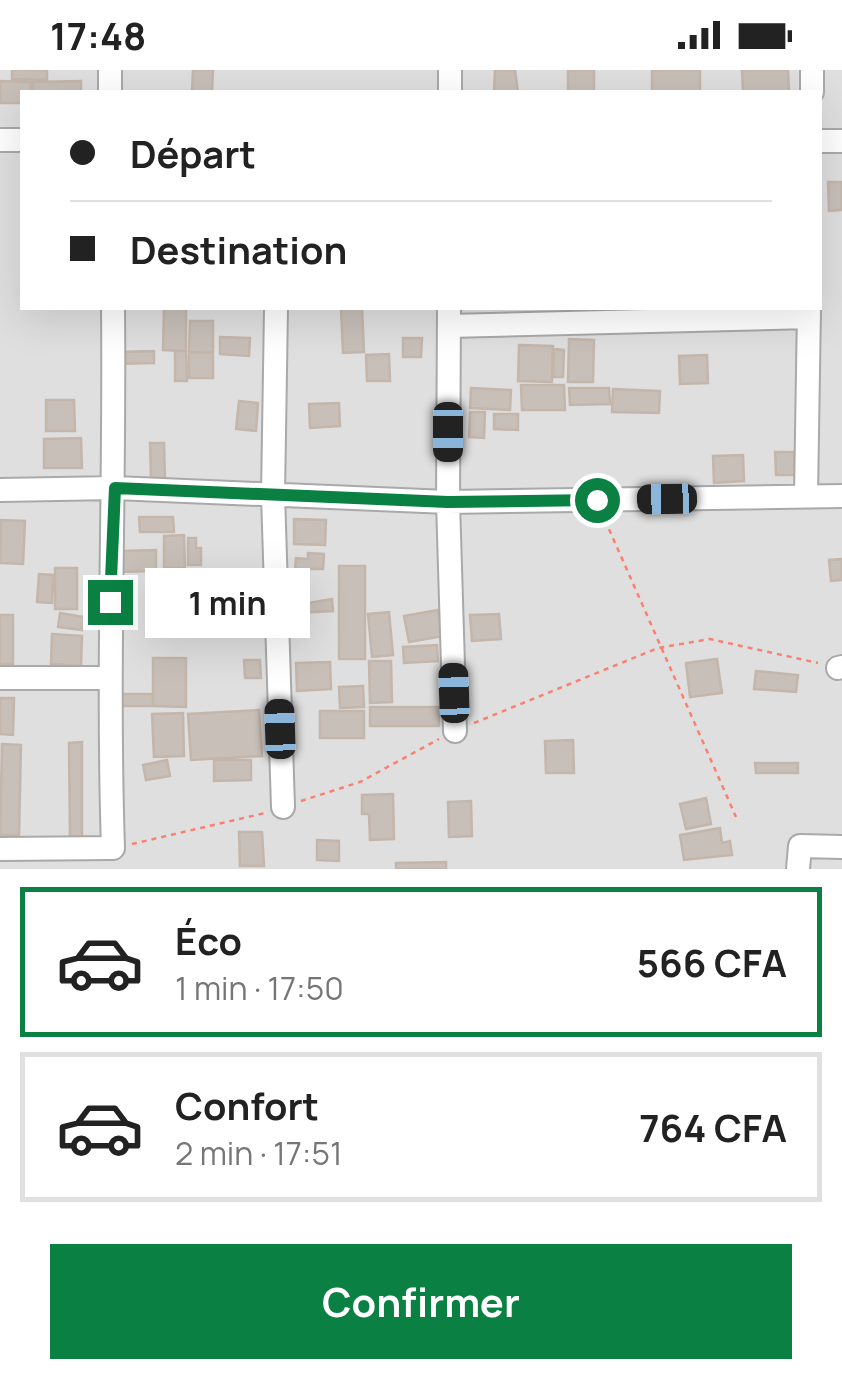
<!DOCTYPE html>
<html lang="fr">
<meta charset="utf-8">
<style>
body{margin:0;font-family:Manrope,sans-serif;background:#f2f2f2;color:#222;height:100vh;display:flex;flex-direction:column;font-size:38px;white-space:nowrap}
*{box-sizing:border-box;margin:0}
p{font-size:32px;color:#767676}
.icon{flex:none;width:55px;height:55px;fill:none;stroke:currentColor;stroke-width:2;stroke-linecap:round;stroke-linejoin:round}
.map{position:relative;height:799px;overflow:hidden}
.sheet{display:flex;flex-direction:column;background:#fff;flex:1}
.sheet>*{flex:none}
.hud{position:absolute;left:20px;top:20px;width:802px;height:220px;border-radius:0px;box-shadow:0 10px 40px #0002;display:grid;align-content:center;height:220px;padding:0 50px;background:#fff}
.end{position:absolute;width:45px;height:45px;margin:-22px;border:12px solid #0b8043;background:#fff;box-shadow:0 0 0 5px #fff}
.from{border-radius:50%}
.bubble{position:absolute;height:70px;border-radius:0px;background:#fff;box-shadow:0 10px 40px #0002;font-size:32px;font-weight:700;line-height:70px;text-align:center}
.car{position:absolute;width:30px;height:60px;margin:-30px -15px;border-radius:12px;box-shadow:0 0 8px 2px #0007;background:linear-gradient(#222 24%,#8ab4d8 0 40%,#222 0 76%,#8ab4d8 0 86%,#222 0)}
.hud b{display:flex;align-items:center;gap:35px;height:95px;font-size:38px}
.hud b+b{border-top:2px solid #e0e0e0}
.hud i{width:25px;height:25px;background:#222}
ul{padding:18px 0 0;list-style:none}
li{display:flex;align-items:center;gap:30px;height:150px;margin:0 20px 15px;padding:0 30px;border:5px solid #e0e0e0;border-radius:0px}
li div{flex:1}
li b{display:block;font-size:38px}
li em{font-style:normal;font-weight:700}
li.active{border-color:#0b8043}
li>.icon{width:90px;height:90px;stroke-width:1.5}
.action{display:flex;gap:20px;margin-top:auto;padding:20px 50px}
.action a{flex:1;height:115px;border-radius:0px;background:#0b8043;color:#fff;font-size:40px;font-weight:700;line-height:115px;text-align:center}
.status{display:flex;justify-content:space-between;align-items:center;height:70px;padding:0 50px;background:#fff;direction:ltr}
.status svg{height:28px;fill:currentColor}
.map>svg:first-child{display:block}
</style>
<div class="status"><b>17:48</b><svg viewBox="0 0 49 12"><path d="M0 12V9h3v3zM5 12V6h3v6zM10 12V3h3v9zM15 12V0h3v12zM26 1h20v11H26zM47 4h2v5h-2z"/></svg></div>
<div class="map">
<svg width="842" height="799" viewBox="0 0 842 799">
<rect width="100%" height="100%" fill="#f2efe9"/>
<path fill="#e0dfdf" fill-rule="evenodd" d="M0 0H842V799H0ZM22 22H820V238H22Z"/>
<path fill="#c7bfb8" stroke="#c4b6ab" stroke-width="2.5" d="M12 0H47V10L12 9Z
M193 0H213L212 22H192Z
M495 0H515L518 22H494Z
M568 0H594V22H568Z
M652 0H700V22H652Z
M742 0H788L789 22H743Z
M0 11 31 12V22H22V33H0Z
M81 11V22H33V12Z
M828 112H842V140L829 141Z
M164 238H186V281L163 280Z
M341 238H362L364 282 343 283Z
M190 251H213V283L189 282Z
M220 267 250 268 249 286 220 284Z
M403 268H422L421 287H403Z
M569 269 594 270 593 312H568Z
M519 275 553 276 552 312 518 311Z
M554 279 564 280 563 307H553Z
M154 281V293L118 294V282Z
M175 281H186L187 311H175Z
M189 282 213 283V308H189Z
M389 284 390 311H367L366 285Z
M707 285 708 313 680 314 679 286Z
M521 315H564L565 340H522Z
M471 318 511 320 510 340 470 338Z
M569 318H609L610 334 570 335Z
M613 319 660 321 659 343 612 342Z
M46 330H74L75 361H46Z
M239 331 258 333 256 361 236 359Z
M339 333 340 356 310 358 309 334Z
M470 342H485L484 368 469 367Z
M494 344H518V360L494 359Z
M81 368 82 398H44V369Z
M150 373H164L165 408H151Z
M775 382H794L795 405H776Z
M743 385 744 411 714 413 713 386Z
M139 447H173L174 462H140Z
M294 449 326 450 325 475 294 474Z
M1 450 25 451 23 494 0 493Z
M184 465 185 498H164V466Z
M188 468H196V478H201V495H188Z
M156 480V501L118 502V481Z
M308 483 324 484 323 499H295L296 488 308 489Z
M842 489V510L831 511 829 490Z
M339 496H365V589H339Z
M55 498H77V539H55Z
M39 504 53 505 52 533 37 532Z
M332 529 333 541 298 543 297 535Z
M438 540 443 566 409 572 404 546Z
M389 542 393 585 372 587 368 544Z
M60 543 84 547 82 560 58 557Z
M499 544 501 569 472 571 470 545Z
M0 545H13V594H0Z
M52 564 82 566 81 596 51 594Z
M437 575 438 591 404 593 403 577Z
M153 588H186V637L153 636Z
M717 589 722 623 690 627 686 593Z
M244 590H260L261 608H245Z
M369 591H391L392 632 370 633Z
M330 592 331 619 297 621 296 593Z
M756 601 798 605 796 622 754 619Z
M363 616 364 637 340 638 339 617Z
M116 624H153V636H116Z
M0 628H14L13 665 0 664Z
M370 637H439V656H370Z
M259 640 262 686 191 690 188 644Z
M320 641H364V668H320Z
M183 643 184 686 154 687 152 644Z
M573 670 574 703H546L545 671Z
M82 672V770H70L69 673Z
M2 674 21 675 19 765H0Z
M167 690 170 706 146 710 143 695Z
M214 690H251V710L214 711Z
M755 693H798V703H756Z
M393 724 394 769 370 770 369 744H362V725Z
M706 728 711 754 686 759 680 734Z
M471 731 472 766 449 767 448 732Z
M720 758 722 773 730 771 732 785 684 790 680 765Z
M239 762H262L264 796H240Z
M317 770 339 771V791L317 790Z
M446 792V799H396V793Z"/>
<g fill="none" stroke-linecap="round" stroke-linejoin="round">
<g stroke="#a9a9a9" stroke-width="26">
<path id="minor" d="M110 0V22
M450 0V22
M812 0V22
M0 70H22
M820 71H842
M276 238 273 425 283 737
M449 238 448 432 455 661
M449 256 809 247
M0 420 115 418 448 432 842 426
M806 426 809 238
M838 598 842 597
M0 608H108
M0 779 113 778C107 598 115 418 113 238
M798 799 800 776 842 777"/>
</g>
<path stroke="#fa8072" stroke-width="2.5" stroke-dasharray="5 5" stroke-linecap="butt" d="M605 450 736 747
M474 653 658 578 710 569 818 593
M301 731 360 712 439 669
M132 774 265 743"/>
<use href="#minor" stroke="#fff" stroke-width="22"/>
</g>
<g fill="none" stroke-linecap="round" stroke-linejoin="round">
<path stroke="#0b8043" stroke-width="12" d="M110 532 115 418 448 432 597 430"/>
</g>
</svg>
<i class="end from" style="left:597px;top:430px"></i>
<i class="end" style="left:110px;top:532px"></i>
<div class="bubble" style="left:145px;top:498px;width:165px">1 min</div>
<i class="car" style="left:448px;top:362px;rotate:180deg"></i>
<i class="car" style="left:667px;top:429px;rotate:269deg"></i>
<i class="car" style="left:454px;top:623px;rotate:358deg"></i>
<i class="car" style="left:280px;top:659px;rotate:358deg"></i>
<div class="hud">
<b><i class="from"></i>Départ</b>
<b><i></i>Destination</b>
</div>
</div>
<section class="sheet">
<ul>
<li class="active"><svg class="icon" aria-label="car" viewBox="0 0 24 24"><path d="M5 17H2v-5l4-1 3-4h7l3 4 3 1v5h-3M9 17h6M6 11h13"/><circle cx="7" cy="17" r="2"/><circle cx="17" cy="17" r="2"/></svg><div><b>Éco</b><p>1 min · 17:50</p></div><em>566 CFA</em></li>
<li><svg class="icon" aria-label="car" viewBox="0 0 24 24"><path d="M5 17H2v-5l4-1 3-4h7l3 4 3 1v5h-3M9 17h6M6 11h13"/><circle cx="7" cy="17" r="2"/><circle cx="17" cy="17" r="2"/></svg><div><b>Confort</b><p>2 min · 17:51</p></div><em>764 CFA</em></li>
</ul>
<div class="action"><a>Confirmer</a></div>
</section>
